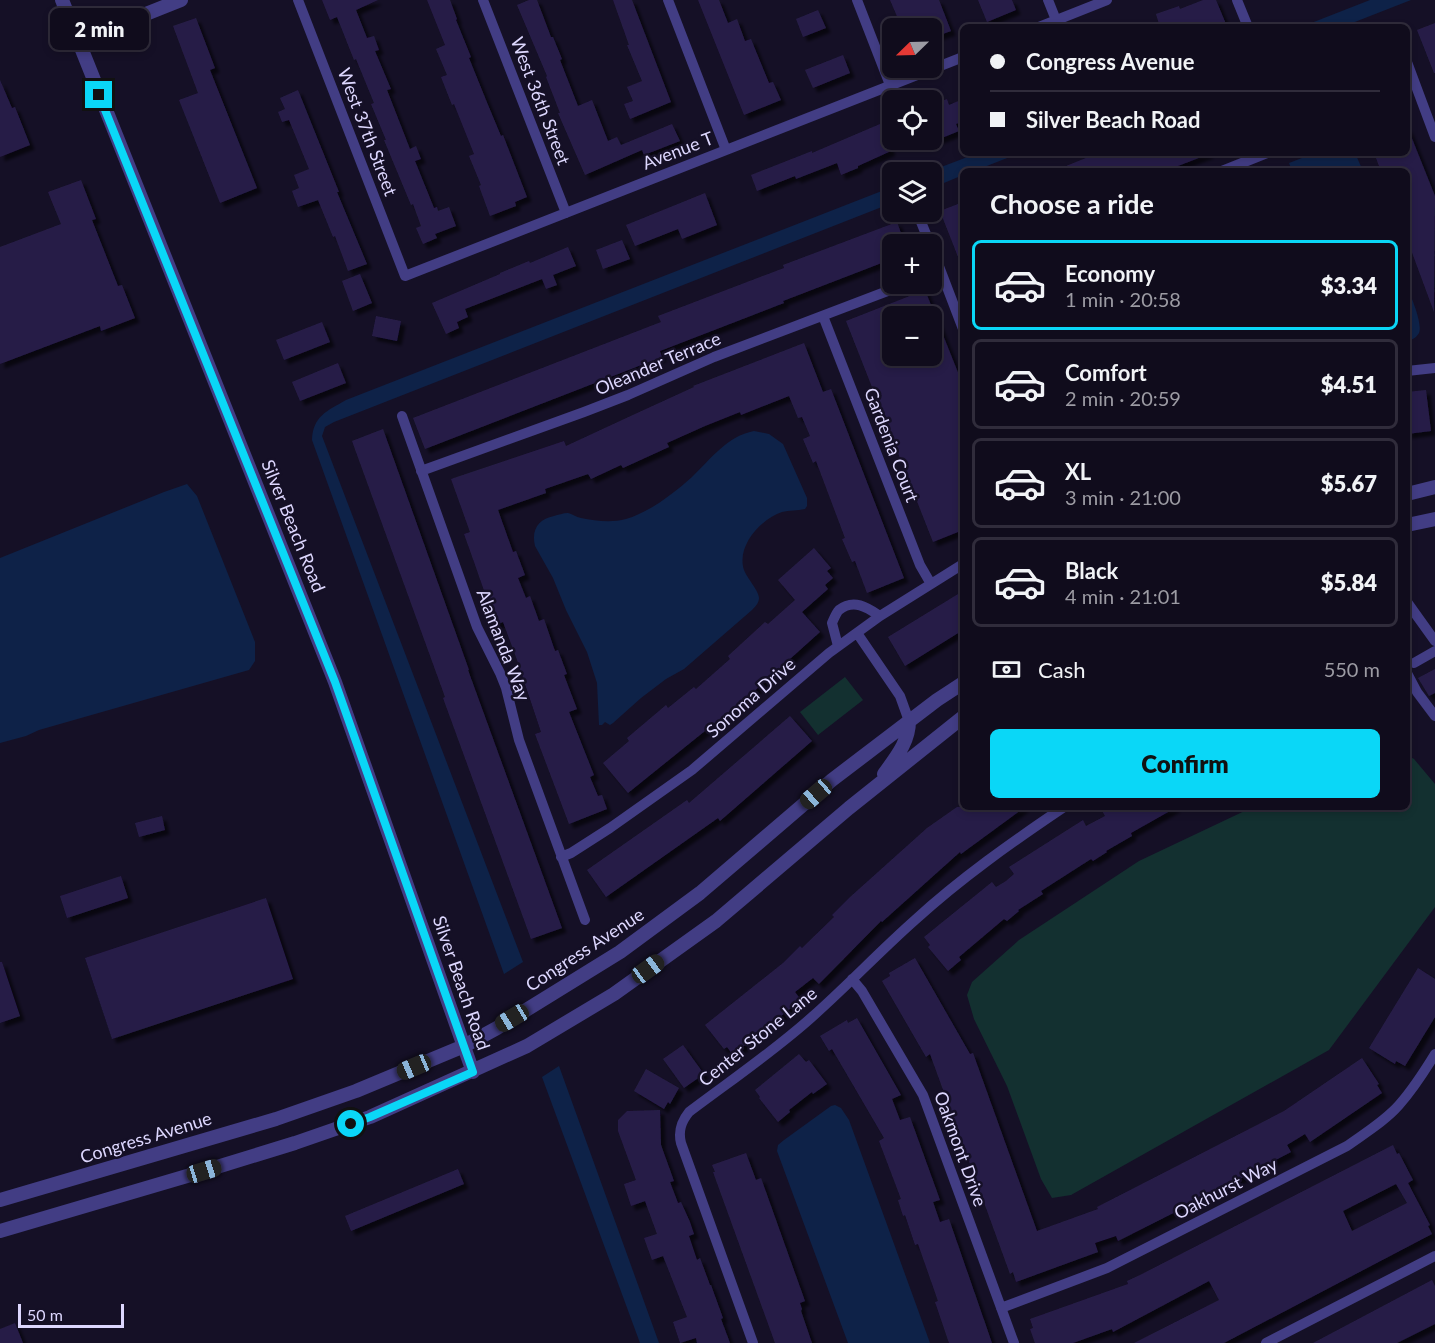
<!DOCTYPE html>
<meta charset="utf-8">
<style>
body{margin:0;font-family:Lato,sans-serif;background:#1e1a29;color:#f1f3f6;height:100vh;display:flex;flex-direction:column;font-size:22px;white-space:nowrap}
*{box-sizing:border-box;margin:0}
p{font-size:20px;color:#9c9ba3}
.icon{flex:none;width:33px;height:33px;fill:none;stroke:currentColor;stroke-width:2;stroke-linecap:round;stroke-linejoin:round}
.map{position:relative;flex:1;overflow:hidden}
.panel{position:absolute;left:960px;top:168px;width:450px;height:642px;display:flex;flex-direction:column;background:#100c1c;border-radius:9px;box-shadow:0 3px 9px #0003,0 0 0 2px #302c3b}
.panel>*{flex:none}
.guide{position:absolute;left:960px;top:24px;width:450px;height:132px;border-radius:9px;box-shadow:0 3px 9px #0003,0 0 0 2px #302c3b;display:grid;align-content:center;height:132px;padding:0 30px;background:#100c1c}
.needle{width:39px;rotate:247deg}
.tools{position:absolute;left:882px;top:18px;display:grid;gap:12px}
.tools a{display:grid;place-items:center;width:60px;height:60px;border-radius:9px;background:#100c1c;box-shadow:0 3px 9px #0003,0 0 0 2px #302c3b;font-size:30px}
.scale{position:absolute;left:18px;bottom:15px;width:106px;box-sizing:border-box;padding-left:6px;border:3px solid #ddd7fe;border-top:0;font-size:16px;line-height:21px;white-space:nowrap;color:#ddd7fe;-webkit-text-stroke:4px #151026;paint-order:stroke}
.end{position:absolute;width:27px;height:27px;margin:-14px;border:8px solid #0ad7f7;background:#111;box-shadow:0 0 0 3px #111}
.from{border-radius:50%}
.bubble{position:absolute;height:42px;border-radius:9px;background:#100c1c;box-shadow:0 3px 9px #0003,0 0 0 2px #302c3b;font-size:20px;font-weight:800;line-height:42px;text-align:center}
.car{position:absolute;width:18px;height:36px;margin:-18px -9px;border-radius:8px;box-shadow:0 0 4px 2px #0007;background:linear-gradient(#222 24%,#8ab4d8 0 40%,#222 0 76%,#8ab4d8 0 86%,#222 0)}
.guide b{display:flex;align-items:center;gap:21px;height:57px;font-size:22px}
.guide b+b{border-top:2px solid #302c3b}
.guide i{width:15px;height:15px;background:#f1f3f6}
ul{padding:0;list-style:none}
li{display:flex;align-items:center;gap:18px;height:90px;margin:0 12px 9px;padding:0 18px;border:3px solid #302c3b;border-radius:9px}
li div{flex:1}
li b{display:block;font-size:22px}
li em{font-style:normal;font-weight:800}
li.on{border-color:#0ad7f7}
li>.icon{width:54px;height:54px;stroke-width:1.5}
h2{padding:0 30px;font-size:27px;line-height:72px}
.pay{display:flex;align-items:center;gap:15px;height:66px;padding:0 30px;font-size:22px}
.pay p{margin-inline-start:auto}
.primary-button{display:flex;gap:12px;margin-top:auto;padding:12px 30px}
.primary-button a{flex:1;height:69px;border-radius:9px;background:#0ad7f7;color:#111;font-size:24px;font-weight:800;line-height:69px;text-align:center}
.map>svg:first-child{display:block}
</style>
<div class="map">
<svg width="1435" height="1343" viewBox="0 0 1435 1343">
<defs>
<filter id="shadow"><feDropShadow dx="4.5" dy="4.5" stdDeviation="1.5" flood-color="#0009"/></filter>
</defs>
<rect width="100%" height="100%" fill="#151026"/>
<path fill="#133030" d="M845 677 863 700 818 735 800 712Z
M1407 755 1414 759 1435 784V907L1329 1050 1071 1195 1052 1198 1041 1179 1007 1086 974 1019 967 995 972 982 1019 940 1139 861 1253 807H1407Z"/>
<path fill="#0e2248" d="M1370 0H1411L1342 27H1301Z
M978 153H1020L974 171H963V175L932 188V172H928Z
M1315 153H1355L1363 171H1292L1289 163Z
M892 187V203L334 422 325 427 322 436 523 962 504 974 312 440C313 416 327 411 346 400Z
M1407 287C1411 296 1423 324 1419 333 1416 338 1412 340 1407 341Z
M754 431 769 434 783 444 807 498V506L805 509C797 511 789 510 782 512 761 519 736 546 744 570 747 578 759 591 759 598 759 603 755 607 752 610L684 669 666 679 641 698 613 723 610 725 605 722 602 725H599L597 683 587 652 566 610 553 578 535 546C531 529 539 519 554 516 558 515 563 513 568 513 572 514 576 517 581 518 595 521 612 523 626 519 650 512 674 493 692 477 711 459 727 436 754 431Z
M187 484 197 496 255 642V661L249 670 39 730 26 736 0 743V558L164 492Z
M559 1066 659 1343H640L542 1077Z
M835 1105 841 1108 849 1120 930 1343H848L777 1151 778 1145 784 1140 831 1106Z"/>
<path fill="#271d47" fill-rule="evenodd" filter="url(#shadow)" d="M322 0H378L356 10 367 38 374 36 379 50 375 51 391 89 387 90 410 149 416 146 421 159 415 161 434 208 437 207 438 211 449 207 456 226 435 234 437 238 423 244 416 228 421 226 413 204 411 205 384 140H386L371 104 374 103 356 59 354 60 337 17 330 20Z
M427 0H450L457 19 456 20 471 57 469 58 486 100 501 136 503 135 527 197 515 202 516 206 490 216 479 186 481 185 469 156 474 154 454 104 452 105 441 77 447 75 436 49 445 45Z
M529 0H537L551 37H553L562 59 560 60 578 106 592 100 608 141 617 137 621 145 672 124 680 141 644 155 642 150 585 175 558 113H560L546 77 547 76 517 5Z
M613 0H632L671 102 630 119 624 104 633 101 627 87 642 81 627 45H629Z
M698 0H719L728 23 737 19 745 41 751 39 769 83 773 82 781 100 744 115Z
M890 0H939L951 31 932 38V28H902Z
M978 0H1012L1016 10 987 22Z
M1203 0H1216L1226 24 1218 27H1160L1156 14 1179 6 1180 9Z
M818 10 826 28 803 37 796 19Z
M196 18 215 68 210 70 257 188 220 203 179 100 198 93 173 26Z
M1435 23V73H1434L1417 30Z
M843 55 850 73 813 88 805 70Z
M0 80 12 108 15 107 30 145 0 157Z
M298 90 339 192H337L367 264 348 271 335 236 333 237 318 200 298 207 292 191 299 188 294 175 309 169 289 120 282 122 278 112 285 109 280 98Z
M947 99 949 105 963 99V121L956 124 959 131 932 142V105Z
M880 124 891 151 858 166V168L841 175 837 163 796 179 795 176 757 191 751 175 812 151V153Z
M1407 126 1435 196 1434 312 1407 239V171H1381L1374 153H1407Z
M1098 153H1209V154L1165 171H1054Z
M81 180 96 219 92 220 118 286 122 285 135 318 101 331 100 326 0 364V247L61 224 48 192Z
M705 193 717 225 682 239 678 229 635 246 626 225Z
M963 202V267H962L940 211Z
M897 222 905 244H892V259L783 301 784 303 660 351 662 357 425 449 413 418 661 322 658 316 784 268 783 265Z
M622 240 630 259 603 269 596 250Z
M568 247 576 266 553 275 557 285 546 289 542 279 465 309 468 317 457 322 459 328 446 334 432 303 500 274V273L529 261 530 263Z
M360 274 372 303 353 311 342 281Z
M925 290 963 385V530L933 542 846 321ZM880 316H932V356H892V349Z
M376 316 401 321 397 341 372 336Z
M322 322 330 342 284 360 276 340Z
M804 343 823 392 831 389 904 578 867 593 855 561 852 562 842 539 845 538 816 461 813 463 803 439 810 436 802 417 798 418 789 396 741 415 740 412 705 426 667 443 669 447 623 468 621 465 591 479 588 474 545 489 546 493 498 510 513 552 516 551 525 575 518 578 526 598 530 596 539 621 544 619 555 651 558 650 567 674 564 675 577 709 569 712 594 775 590 777 598 796 602 795 607 809 569 824 535 734 541 732 516 657 503 622 496 625 473 559 464 534 470 532 451 479 564 441 566 446 635 414 694 387 693 386Z
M338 363 346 383 300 401 292 382Z
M1426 390 1431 431 1407 434V392Z
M383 429 469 670H468L562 928 531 939 443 698 445 697 352 441Z
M814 548 831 568 827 571 833 578 825 585 828 589 802 612 820 632 732 711 731 710 628 793 603 763 629 741 627 738 666 705 668 708 694 687 696 689 730 659 728 656 765 622 768 624 795 600 778 580Z
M963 591V630L905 666 888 637Z
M1435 669V693L1429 696 1418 678Z
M790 716 812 741 720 821 718 818 606 897 587 870 687 800 689 803Z
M957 807H1025L961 854 960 852 882 922 881 921 819 984 813 978 795 992 801 1000 744 1046 733 1055 727 1047 724 1049 705 1025 783 963 800 946 802 948 834 917 832 915 849 898 927 828Z
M1100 807H1177L1131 833 1132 836 1106 851 1107 852 1093 861 1091 859 1041 891 1043 894 1018 910 1019 911 1007 921 1004 919 959 957 961 960 948 971 928 947 930 945 924 937 992 882 996 887 1006 881 1014 874 1009 867 1083 820 1086 826 1105 816Z
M162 816 165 830 139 837 135 823Z
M121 876 128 898 67 918 60 896Z
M266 898 293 979 112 1039 85 958Z
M915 958 970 1054 973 1053 1037 1231 1098 1209 1097 1207 1284 1111 1362 1058 1379 1084 1377 1085 1382 1093 1310 1142 1305 1134 1287 1145 1291 1152 1213 1193 1118 1241 1116 1236 1095 1243 1098 1252 1016 1282 1013 1272 1010 1274 930 1054 926 1057 882 981 890 976 889 973Z
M0 962H2L20 1016 0 1023Z
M1418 968 1435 979V1017L1405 1066 1396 1061 1395 1064 1369 1048Z
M857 1018 901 1095 892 1099 900 1120 910 1117 940 1200 933 1202 940 1222 949 1219 992 1343H949L935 1302 938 1301 918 1244 915 1245 905 1215 903 1216 898 1200 901 1199 879 1141 884 1138 832 1049 829 1051 820 1036 847 1020 848 1023Z
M683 1045 704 1074 684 1088 663 1059Z
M799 1054 806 1062 809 1060 827 1084 813 1094 812 1092 789 1110 790 1112 778 1122 759 1098 760 1097 755 1090Z
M646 1069 679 1088 670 1104 668 1102 664 1109 634 1091Z
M660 1110 661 1145 674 1181 670 1182 678 1203 681 1202 690 1222 694 1234 689 1236 697 1260 700 1258 710 1285H711L723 1318 721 1319 730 1343H697L696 1338 680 1343 673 1322 687 1317 663 1256 652 1260 644 1238 657 1234 645 1201 631 1206 624 1184 636 1180 618 1131V1120L627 1111Z
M1393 1145 1397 1154 1399 1153 1413 1180 1408 1183 1430 1225 1428 1226 1432 1234 1224 1343H1134L1219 1300 1209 1281 1113 1332 1112 1329 1073 1343H1035L1030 1329 1033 1328 1030 1319 1128 1284 1127 1281 1140 1275ZM1396 1184 1407 1203 1352 1231 1343 1211Z
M746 1153 756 1180 761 1178 805 1301 800 1303 802 1309 801 1311 812 1343H775L713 1172H715L712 1165Z
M458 1169 464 1184 351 1231 345 1216Z
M1432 1280 1435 1286V1324L1397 1343H1313Z
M15 1323 23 1343H0V1329Z"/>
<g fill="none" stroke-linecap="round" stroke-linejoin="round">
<path stroke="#423d84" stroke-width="10" d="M298 0 405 276 963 57
M483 0 566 213
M668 0 726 150
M857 0 890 85
M1048 0 1056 20
M1237 0 1248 27
M1039 27 1107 0
M1407 62 1435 137
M1222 171 1267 153
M917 212 930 244
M932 248 963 329
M823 316 920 565 931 584
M1407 371 1435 368
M402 416 477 627 500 673 506 688 519 740 585 920
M421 471 584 412 628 395 714 357 906 284
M1407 602 1435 641
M857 633 900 696 909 721
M838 646 832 623C834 619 836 613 839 610 854 598 868 608 880 616
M1414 663 1435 651
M1407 673 1417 692 1435 716
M561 857 571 853 610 828 692 770 829 653 880 616 963 564
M852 979 862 991 923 1095 1014 1343
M1001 1308 1107 1268 1347 1146C1365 1133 1385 1121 1399 1105 1413 1089 1424 1072 1435 1054
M753 1343 681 1143C678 1131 681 1122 689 1112 730 1081 773 1052 812 1017 847 986 880 951 915 920 961 878 1012 842 1064 807
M1266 1343 1435 1256"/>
<path stroke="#423d84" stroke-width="14" d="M62 0 335 682 473 1072
M78 41 181 0
M1407 494 1435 487
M1407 525 1435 519
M884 774C896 757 909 742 909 721
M0 1200 276 1119 356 1091 464 1046 497 1028 620 952 700 893 832 780 937 700 963 683
M0 1231 204 1171 295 1143 370 1117 527 1046 614 994 716 921 849 808 963 717"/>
</g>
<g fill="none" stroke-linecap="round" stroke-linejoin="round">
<path stroke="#0ad7f7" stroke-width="8" d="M99 95 335 682 473 1072 370 1117 351 1124"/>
</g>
<g text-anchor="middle" stroke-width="5" stroke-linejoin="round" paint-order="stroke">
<g font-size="18" fill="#ddd7fe" stroke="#151026">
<text transform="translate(540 101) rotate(69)" y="6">West 36th Street</text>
<text transform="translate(367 132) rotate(69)" y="6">West 37th Street</text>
<text transform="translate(678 151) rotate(-21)" y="6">Avenue T</text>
<text transform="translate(658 364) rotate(-23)" y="6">Oleander Terrace</text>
<text transform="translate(891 445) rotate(69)" y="6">Gardenia Court</text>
<text transform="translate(293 526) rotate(68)" y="6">Silver Beach Road</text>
<text transform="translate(503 645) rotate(69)" y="6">Alamanda Way</text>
<text transform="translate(751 698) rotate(-41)" y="6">Sonoma Drive</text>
<text transform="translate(585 950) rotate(-33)" y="6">Congress Avenue</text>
<text transform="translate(461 983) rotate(71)" y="6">Silver Beach Road</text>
<text transform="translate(758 1037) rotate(-39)" y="6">Center Stone Lane</text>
<text transform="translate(146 1138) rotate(-17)" y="6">Congress Avenue</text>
<text transform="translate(960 1149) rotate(70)" y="6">Oakmont Drive</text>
<text transform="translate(1226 1189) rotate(-27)" y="6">Oakhurst Way</text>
</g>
</g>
</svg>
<div class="tools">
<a><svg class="needle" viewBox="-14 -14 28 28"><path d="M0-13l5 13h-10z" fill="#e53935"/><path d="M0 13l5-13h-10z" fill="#9c9ba3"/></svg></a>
<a><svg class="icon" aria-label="locate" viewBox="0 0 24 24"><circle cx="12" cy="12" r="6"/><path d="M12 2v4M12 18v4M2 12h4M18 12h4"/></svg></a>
<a><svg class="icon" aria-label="layers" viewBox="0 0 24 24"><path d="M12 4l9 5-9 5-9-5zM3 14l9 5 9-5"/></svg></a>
<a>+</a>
<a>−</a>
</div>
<div class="scale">50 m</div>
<i class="end from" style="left:351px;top:1124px"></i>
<i class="end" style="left:99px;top:95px"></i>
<div class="bubble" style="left:50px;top:8px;width:99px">2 min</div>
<i class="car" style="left:816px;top:794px;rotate:229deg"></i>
<i class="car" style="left:648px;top:969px;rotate:54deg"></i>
<i class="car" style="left:512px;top:1018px;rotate:239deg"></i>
<i class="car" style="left:414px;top:1067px;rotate:247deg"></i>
<i class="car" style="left:204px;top:1171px;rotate:73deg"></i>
<div class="guide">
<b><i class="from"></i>Congress Avenue</b>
<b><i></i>Silver Beach Road</b>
</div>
<section class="panel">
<h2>Choose a ride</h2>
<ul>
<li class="on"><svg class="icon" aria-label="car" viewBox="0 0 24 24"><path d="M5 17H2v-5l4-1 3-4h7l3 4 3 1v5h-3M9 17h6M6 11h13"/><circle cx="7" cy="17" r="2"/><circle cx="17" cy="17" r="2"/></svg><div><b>Economy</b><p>1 min · 20:58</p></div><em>$3.34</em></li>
<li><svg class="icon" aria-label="car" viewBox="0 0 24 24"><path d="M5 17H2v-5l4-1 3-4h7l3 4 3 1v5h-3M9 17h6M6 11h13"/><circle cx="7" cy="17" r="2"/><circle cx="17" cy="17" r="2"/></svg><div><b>Comfort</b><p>2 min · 20:59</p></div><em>$4.51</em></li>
<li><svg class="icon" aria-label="car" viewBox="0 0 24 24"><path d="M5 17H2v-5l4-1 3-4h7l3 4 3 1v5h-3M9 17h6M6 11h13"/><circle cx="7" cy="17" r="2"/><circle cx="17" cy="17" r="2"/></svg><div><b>XL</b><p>3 min · 21:00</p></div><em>$5.67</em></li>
<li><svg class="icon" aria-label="car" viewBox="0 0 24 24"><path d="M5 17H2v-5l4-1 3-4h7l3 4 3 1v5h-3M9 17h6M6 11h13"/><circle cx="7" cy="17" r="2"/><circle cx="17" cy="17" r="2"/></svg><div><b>Black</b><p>4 min · 21:01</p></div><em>$5.84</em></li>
</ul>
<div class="pay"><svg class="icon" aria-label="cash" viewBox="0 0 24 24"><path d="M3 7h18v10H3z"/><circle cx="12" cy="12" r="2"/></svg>Cash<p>550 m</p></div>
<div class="primary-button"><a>Confirm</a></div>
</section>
</div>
